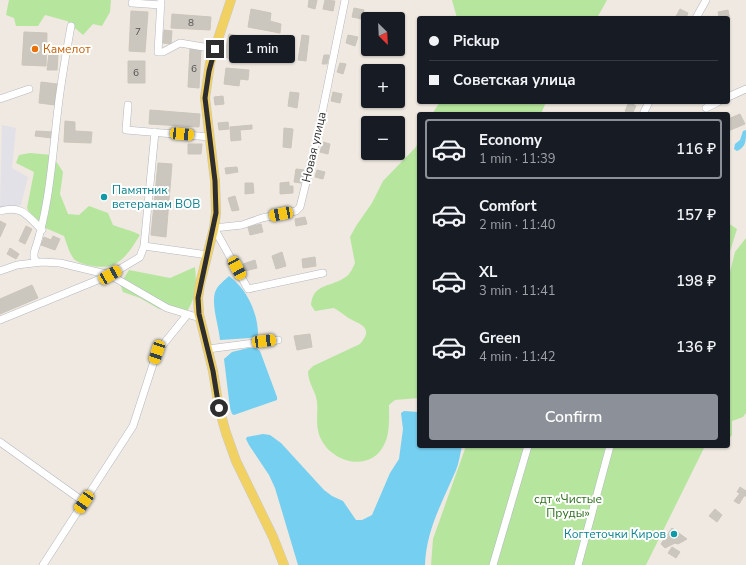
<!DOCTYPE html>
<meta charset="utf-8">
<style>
body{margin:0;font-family:"Nunito Sans",sans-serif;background:#20242c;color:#f1f3f6;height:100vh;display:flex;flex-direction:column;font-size:15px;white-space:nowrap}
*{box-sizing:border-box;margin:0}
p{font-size:13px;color:#9ea1a6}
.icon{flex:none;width:22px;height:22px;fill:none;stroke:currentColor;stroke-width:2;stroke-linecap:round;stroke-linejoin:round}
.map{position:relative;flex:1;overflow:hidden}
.side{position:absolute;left:417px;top:112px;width:313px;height:336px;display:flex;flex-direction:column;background:#171b24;border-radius:4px;box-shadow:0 1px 3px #0004}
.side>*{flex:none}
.guide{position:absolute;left:417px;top:16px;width:313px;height:88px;border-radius:4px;box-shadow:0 1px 3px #0004;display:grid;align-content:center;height:88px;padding:0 12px;background:#171b24}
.needle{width:26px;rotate:156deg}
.fabs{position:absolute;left:361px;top:12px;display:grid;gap:8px}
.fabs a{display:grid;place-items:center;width:44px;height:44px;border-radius:4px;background:#171b24;box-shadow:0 1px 3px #0004;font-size:20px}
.end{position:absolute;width:18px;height:18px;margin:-9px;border:5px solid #2e2e2e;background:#fff;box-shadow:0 0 0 2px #fff}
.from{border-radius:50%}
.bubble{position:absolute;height:28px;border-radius:4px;background:#171b24;box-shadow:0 1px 3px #0004;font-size:13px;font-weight:600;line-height:28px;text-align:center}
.car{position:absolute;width:12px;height:24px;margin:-12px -6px;border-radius:5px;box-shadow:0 0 3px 1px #0007;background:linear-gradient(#f5c518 24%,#345 0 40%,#f5c518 0 76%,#345 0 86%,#f5c518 0)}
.guide b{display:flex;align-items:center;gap:14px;height:38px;font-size:15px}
.guide b+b{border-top:1px solid #363941}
.guide i{width:10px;height:10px;background:#f1f3f6}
ul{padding:7px 0 0;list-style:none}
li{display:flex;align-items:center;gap:12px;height:60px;margin:0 8px 6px;padding:0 4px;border:2px solid transparent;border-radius:4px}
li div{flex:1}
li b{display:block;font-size:15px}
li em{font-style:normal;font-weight:600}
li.current{border-color:#8c9099}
li>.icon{width:36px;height:36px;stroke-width:1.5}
.action{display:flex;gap:8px;margin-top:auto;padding:8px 12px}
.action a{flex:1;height:46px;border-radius:4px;background:#8c9099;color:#fff;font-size:16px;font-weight:600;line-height:46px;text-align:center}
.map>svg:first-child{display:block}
</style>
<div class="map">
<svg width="746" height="565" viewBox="0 0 746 565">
<rect width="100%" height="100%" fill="#efe9e1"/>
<path fill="#e3e1e8" d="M2 125 16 128 12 168 28 177 21 205 0 208Z"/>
<path fill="#b6e59e" d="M9 0H111L110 12 102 26 93 24 83 35 67 21 45 15 38 26H16L14 18 6 15Z
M452 0H607L597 18H457Z
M440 102H546L541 114H432Z
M419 139V398L395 400 389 405C389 418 390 434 384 445 369 476 323 460 318 430 316 421 318 411 317 402 316 391 308 384 308 371L313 366 360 344C376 326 357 324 347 317 343 314 339 311 334 308L315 311 311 305C313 282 332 288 347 276 351 273 353 267 355 263L350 237 356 226 372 203 383 181 416 147Z
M30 153 52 155 63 172 60 194 68 214 79 215 89 206 108 213 113 225C122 229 132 230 140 235 133 246 126 259 113 265 105 269 81 266 74 259 69 253 67 244 64 236L34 223 27 208 34 172 16 163 19 155Z
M728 223 737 229 728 258Z
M746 238V413L743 417 732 421V435L728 440V280L735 252Z
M195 267C197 285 196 298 186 313L159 309 140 298 123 292 120 284 129 270 170 278Z
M466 446H705L646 565H431L433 539Z"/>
<path fill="#75cff0" d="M746 130C746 141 746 147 737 151L734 149 735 144 740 140 743 131Z
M229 276C247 289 258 313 258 335L250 338 220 340C219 326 210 302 216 290 218 285 225 280 229 276Z
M248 348H256L260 351 277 397V400L234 415 232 414 230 408 224 359 232 352Z
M404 411 419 412V446H462C460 454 459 463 456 470 443 501 426 530 425 565H298L275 488 269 475 249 445 246 439 247 437 263 434 270 435 281 443 324 490 332 496 343 501 356 520H362L372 515 390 473 399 459 403 429 401 413Z"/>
<path fill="#cbc7bf" stroke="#cbc5ba" d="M309 0H317L315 9 308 7Z
M325 0 335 1 333 11 323 9Z
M354 8 364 10 362 19 352 17Z
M251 9 271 13 270 21 281 24 280 33 248 27Z
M680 9 688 13 686 18H675Z
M728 10 730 19 719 18 718 12Z
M131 11 148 12 145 52 129 51Z
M172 14 211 17 210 30 171 28Z
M384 14 393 16V19H382Z
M164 30 172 31 171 44 163 43Z
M24 32 47 33 46 66 22 65Z
M229 34 249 38 243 62 224 57Z
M302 35 309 36 306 61 298 60Z
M348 35 358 37 355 46 346 43Z
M190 49H201L199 88 188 87Z
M49 53 58 54 57 70H47Z
M324 55H329L327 64H322Z
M128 61H145V83H128Z
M340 63 346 64 343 74 337 72Z
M226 68 249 70 248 80 240 79 239 86 224 84Z
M41 82 57 84 55 105 39 103Z
M290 92 299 93 297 108 288 106Z
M333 92 342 94 340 103 331 101Z
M223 96 224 104 215 105 214 97Z
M629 102 636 106 632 114 625 111Z
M150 110 200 114 199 127 149 124Z
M740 114 745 124 728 131V119Z
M65 121 75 122V131L92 132 91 143 64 142Z
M228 122 229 129 219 130 218 123Z
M252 125V129L240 130 241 140 231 141 230 127Z
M284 128 293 129 291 148 283 147Z
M36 131 53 132 52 138 35 136Z
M323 142 330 144 328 154 320 152Z
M188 144H202L201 154H188Z
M158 163 172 164 166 237 151 235Z
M237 167 238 172 226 174 225 168Z
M296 169 304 170 301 183 294 182Z
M317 170 325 172 323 179 315 177Z
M289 182V186H293V193L280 194V183Z
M245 183H253L254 193 245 194Z
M235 196 239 210 232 211 228 198Z
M305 217 307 224 296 226 295 219Z
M0 221 6 224 0 237Z
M261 224 263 232 250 235 248 227Z
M26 226 32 229 25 244 19 241Z
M53 236 60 239 55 250 41 245 44 237 51 240Z
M10 248 19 254 16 259 7 254Z
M282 252 286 266 276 269 272 256Z
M315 257 316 266 303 268 302 259Z
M255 260 257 268 245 271 243 264Z
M32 285 38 298 0 314V299Z
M310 334 312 347 297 350 294 336Z
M740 487 746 491V496H744L739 504 734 501 740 493 737 492Z
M715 509 722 515 717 522 709 516Z
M672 528 687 539 678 544 675 543 665 548 661 544Z
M672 547 680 552 676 558 668 553Z"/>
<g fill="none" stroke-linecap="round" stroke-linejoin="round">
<g stroke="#b4b7c1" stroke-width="8">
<path id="minor" d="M161 0 158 52H163L180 43 215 49
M132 3 161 5
M696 18 706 0
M728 97 746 89
M0 99 29 89
M128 105 126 130 210 137
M706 108 718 102
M643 114 649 102
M0 211C22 205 27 215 42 230
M144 246 208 255
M37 262 34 258V253C50 206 52 157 58 108 61 81 66 54 71 26
M0 271 17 265 42 262 60 263 110 275 167 308 200 318
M323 273 248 289 214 228 242 225 262 218 296 211 300 207 317 138 345 0
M0 320 110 275 140 257 144 246 155 132
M208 349 278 340
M0 442 84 502
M43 565 133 426 157 352 187 315
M493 565 528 446
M578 565 610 446"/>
</g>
<g stroke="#c9c9c9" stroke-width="10">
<path id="major" d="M231 0 210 63 205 98 215 181 216 213 214 228 200 284 198 298 199 314 213 371 219 408 226 433 236 461 273 537 284 565"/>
</g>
<use href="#minor" stroke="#fff" stroke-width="7"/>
<use href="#major" stroke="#f2d163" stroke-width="9"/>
</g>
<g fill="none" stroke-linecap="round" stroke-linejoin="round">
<path stroke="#2e2e2e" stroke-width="5" d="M215 49 209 71 205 98 215 181 216 213 198 298 199 314 213 371 219 408"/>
</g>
<circle fill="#e8710a" stroke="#fff" stroke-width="1.5" cx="35" cy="49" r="4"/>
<g fill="#0f9aa8" stroke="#fff" stroke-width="1.5">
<circle cx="104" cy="197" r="4"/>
<circle cx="674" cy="534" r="4"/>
</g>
<g text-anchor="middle" stroke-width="4" stroke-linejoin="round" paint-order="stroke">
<g font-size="10" fill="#555452">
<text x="191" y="26">8</text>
<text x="138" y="35">7</text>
<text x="194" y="72">6</text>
<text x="136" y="76">6</text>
</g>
<g font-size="12" fill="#c56008" stroke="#fff" text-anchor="start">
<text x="43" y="53">Камелот</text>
</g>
<g font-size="12" fill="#2e2e2e" stroke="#fff">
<text transform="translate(314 147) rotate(-77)" y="4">Новая улица</text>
</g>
<g font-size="12" fill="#0d838f" stroke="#fff" text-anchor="start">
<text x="112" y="194">Памятник<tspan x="112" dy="14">ветеранам ВОВ</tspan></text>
<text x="666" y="538" text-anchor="end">Когтеточки Киров</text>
</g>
<g font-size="12" fill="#2c6e1b" stroke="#fff">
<text x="568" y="503">сдт «Чистые<tspan x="568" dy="14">Пруды»</tspan></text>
</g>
</g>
</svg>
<div class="fabs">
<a><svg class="needle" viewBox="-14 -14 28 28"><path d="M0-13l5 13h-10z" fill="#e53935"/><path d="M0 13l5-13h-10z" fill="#9ea1a6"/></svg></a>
<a>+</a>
<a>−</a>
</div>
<i class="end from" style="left:219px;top:408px"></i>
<i class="end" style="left:215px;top:49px"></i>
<div class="bubble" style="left:229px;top:35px;width:66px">1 min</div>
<i class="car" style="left:182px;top:134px;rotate:95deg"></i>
<i class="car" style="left:281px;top:214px;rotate:259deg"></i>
<i class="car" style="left:237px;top:268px;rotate:152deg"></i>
<i class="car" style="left:110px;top:275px;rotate:60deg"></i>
<i class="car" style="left:264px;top:341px;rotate:83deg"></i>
<i class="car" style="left:157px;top:352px;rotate:198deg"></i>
<i class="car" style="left:84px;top:502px;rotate:214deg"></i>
<div class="guide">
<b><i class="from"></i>Pickup</b>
<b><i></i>Советская улица</b>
</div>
<section class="side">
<ul>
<li class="current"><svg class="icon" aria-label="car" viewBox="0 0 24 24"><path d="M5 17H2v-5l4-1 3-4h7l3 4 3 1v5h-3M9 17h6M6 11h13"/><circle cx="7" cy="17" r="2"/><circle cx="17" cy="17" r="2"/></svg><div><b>Economy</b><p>1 min · 11:39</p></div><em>116 ₽</em></li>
<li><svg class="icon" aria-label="car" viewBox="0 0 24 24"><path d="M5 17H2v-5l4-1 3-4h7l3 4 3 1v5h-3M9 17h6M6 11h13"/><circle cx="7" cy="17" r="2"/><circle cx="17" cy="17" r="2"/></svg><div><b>Comfort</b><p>2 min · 11:40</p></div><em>157 ₽</em></li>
<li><svg class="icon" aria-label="car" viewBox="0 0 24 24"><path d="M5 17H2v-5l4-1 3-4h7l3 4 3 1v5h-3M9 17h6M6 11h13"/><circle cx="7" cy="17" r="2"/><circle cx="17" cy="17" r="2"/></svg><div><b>XL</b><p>3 min · 11:41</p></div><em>198 ₽</em></li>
<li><svg class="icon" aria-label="car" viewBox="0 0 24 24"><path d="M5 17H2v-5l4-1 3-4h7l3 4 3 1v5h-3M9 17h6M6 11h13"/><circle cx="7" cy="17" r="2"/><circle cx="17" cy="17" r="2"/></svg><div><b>Green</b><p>4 min · 11:42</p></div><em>136 ₽</em></li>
</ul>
<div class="action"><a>Confirm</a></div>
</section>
</div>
